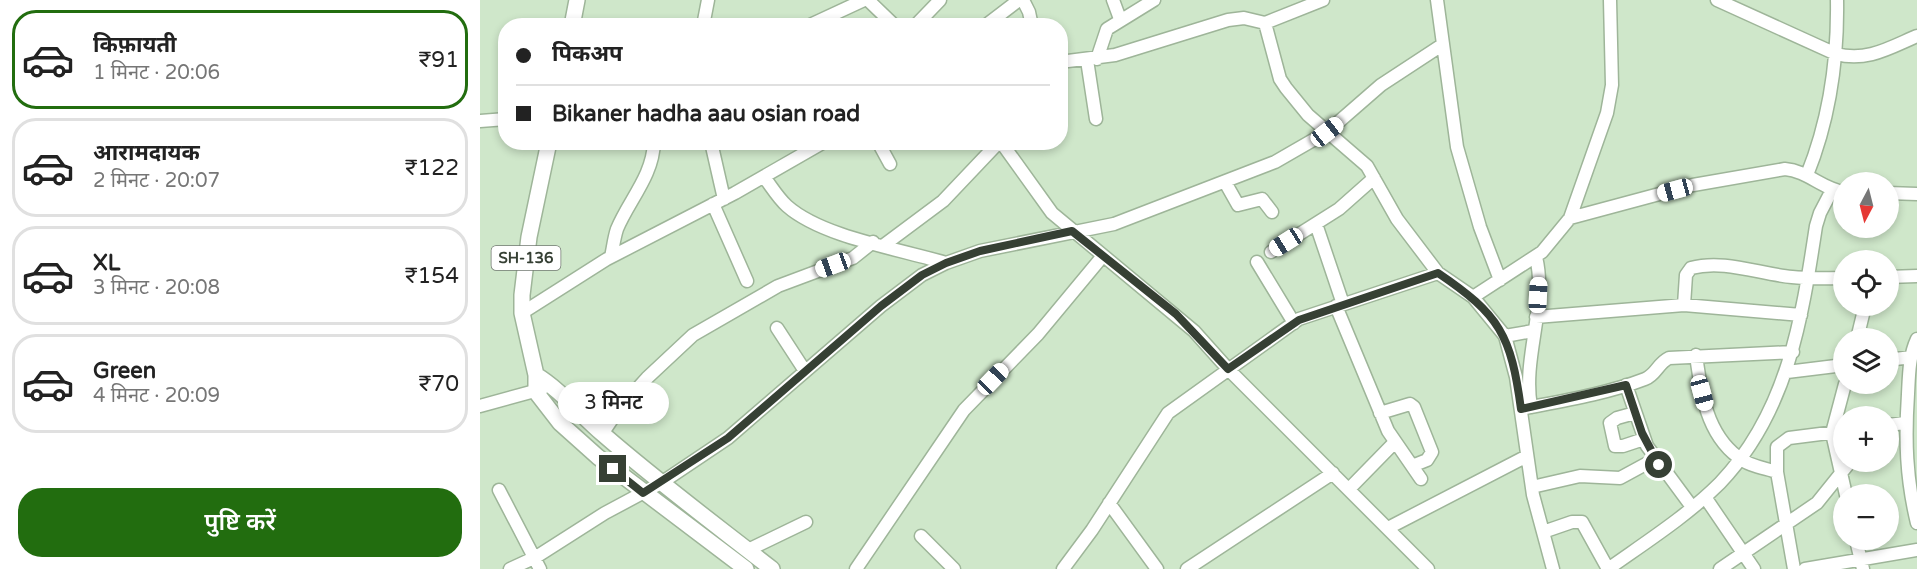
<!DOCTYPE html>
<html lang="hi">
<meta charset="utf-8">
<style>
body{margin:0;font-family:"Varela Round","Noto Sans Devanagari",sans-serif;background:#f6f6f6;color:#222;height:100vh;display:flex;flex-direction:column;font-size:22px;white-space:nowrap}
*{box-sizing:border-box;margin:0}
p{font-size:20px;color:#767676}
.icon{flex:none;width:33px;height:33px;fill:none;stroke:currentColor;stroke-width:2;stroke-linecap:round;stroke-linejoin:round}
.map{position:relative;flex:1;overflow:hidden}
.drawer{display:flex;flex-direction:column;background:#fff;width:480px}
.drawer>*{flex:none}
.top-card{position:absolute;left:18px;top:18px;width:570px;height:132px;border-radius:24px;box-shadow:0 3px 9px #0003;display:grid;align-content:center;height:132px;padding:0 18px;background:#fff}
.needle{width:39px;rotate:187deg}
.buttons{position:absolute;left:1353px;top:172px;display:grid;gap:12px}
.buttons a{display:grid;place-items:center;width:66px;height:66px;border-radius:50%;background:#fff;box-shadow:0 3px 9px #0003;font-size:30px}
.end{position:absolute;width:27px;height:27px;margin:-14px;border:8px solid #364034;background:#fff;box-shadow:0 0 0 3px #fff}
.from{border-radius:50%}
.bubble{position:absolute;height:42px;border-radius:21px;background:#fff;box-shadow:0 3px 9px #0003;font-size:20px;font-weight:600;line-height:42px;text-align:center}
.car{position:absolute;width:18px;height:36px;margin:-18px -9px;border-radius:8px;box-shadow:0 0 4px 2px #0007;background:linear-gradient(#fff 24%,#345 0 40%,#fff 0 76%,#345 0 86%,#fff 0)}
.top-card b{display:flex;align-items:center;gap:21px;height:57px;font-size:22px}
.top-card b+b{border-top:2px solid #e0e0e0}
.top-card i{width:15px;height:15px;background:#222}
ul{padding:10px 0 0;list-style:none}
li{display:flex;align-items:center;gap:18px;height:99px;margin:0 12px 9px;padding:0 6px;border:3px solid #e0e0e0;border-radius:24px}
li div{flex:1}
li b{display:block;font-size:22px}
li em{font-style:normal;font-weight:600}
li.selected{border-color:#226d0f}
li>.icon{width:54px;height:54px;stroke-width:1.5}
.primary-button{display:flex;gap:12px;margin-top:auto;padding:12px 18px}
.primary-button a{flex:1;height:69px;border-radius:24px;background:#226d0f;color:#fff;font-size:24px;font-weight:600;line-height:69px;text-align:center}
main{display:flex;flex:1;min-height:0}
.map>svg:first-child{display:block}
</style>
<main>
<section class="drawer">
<ul>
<li class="selected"><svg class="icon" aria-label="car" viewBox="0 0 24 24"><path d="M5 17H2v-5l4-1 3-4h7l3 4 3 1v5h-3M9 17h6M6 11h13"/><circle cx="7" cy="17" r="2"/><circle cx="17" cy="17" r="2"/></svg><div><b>किफ़ायती</b><p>1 मिनट · 20:06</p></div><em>₹91</em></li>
<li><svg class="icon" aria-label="car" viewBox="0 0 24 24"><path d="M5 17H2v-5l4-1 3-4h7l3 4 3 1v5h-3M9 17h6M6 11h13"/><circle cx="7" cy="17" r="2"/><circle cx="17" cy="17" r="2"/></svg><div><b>आरामदायक</b><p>2 मिनट · 20:07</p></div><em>₹122</em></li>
<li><svg class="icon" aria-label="car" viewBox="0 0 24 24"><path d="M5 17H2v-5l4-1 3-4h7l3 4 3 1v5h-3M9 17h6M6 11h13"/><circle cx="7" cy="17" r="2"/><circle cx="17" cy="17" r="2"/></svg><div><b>XL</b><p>3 मिनट · 20:08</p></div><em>₹154</em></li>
<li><svg class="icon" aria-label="car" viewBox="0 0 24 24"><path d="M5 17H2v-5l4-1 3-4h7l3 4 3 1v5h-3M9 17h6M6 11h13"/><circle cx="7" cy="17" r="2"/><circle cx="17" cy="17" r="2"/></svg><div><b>Green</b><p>4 मिनट · 20:09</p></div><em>₹70</em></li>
</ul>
<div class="primary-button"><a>पुष्टि करें</a></div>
</section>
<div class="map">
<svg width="1437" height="569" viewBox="0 0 1437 569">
<rect width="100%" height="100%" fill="#cfe7ca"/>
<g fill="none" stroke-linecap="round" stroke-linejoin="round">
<g stroke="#9eb599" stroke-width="15">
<path id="minor" d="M388 0 415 26
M543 0 549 12 552 26
M633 0 640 19
M957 0 977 147 1000 227 1020 280
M1237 0 1356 54C1387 62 1409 48 1437 36
M785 23 843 0
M223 26 228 0
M328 26 384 0
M435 26 460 0
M505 26 539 0
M617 59 627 29 674 0
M607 60 616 119
M580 62 635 55 748 20 764 18 785 23 800 79 806 88 828 115 887 166 917 219 958 273 993 297 1025 336 1036 377 1053 495 1073 569
M0 121 26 119
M231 142 244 199
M398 142 410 164
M521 142 572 213 714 331 748 369 948 569
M1327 175C1350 118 1358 61 1357 0
M284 177C291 186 298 198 307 206 342 237 419 249 466 263
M745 182 758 205 782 199 792 212
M1408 193 1437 194
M233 204 267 281
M1090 218 1213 185 1305 169C1328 171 1342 189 1364 192
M836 224 863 304
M404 245 463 201 519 142
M791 252 859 209 894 178
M131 257C133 248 134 238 137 229 149 200 173 176 174 142
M777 262 814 323
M1408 277 1437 276
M993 297 1062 252 1090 218 1127 113 1132 85 1130 0
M1204 305 1206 275 1211 268C1244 259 1279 274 1312 277 1329 279 1346 278 1364 278
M856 306 908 431 941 479
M42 313 127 259 255 193 344 142
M1056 317 1204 305 1321 315
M297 328 325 371
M1025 336 1053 331
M1377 339 1385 306
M1437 339C1429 356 1429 375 1428 394 1425 439 1426 478 1437 523
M1216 355C1221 392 1226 433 1258 457 1268 466 1285 468 1297 472
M1408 360 1431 357
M1307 372 1364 365
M1365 384 1352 433 1366 495
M1146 385 1167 446 1212 507
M0 406 62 389
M1051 407C1042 357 1068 307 1056 257
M1041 409C1082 401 1126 394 1165 379 1176 375 1178 363 1189 358L1313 352
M900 413 930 404 934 407 952 452 947 460 932 466
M1155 413 1137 418 1130 423 1135 446H1143L1164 439
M1408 425 1425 423
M122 434 139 409 167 378 213 335 298 286 373 258 393 242
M1052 487 1100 476 1140 478 1175 459
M869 489 914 443
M19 490 60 569
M1225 497 1274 569
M629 503 677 569
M908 528 1047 456
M1063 532 1092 522H1102L1128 569
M441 536 474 569
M1376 540 1383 569
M268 550 326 522
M30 569 56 557 125 513 181 483 248 438 401 306 442 275 466 263 500 251 634 224 795 162 847 132 901 85 962 45
M376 569 484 410 558 334 622 257
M583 569 612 530 688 413 819 319 958 273
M707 569 853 473
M1128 569C1166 542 1207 516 1240 483 1308 412 1322 318 1336 226L1340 213 1352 190
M1240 569 1337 503 1370 462
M1314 569 1297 472V447L1309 438 1364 431
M1325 569 1437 550"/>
</g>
<g stroke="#9eb599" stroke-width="18">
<path id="major" d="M92 26 97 0
M69 142 49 237 42 295V313L56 375V392L80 423 118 457 266 569
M56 375C82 391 100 415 124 435 178 482 236 525 292 569"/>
</g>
<use href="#minor" stroke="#fff" stroke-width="12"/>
<use href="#major" stroke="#fff" stroke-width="15"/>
</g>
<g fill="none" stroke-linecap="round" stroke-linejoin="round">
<path stroke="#364034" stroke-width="8" d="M133 469 163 493 248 438 401 306 442 275 466 263 500 251 592 231 696 314 748 369 819 320 958 273C1020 315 1031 335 1041 409L1146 385 1162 433 1179 465"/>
</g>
<g text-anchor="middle" stroke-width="4.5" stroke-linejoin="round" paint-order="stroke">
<rect fill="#fff" stroke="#727971" stroke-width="1.5" x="11.5" y="246" width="69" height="24" rx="4.5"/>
<g font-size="15" font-weight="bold" fill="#364034">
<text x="46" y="263">SH-136</text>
</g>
</g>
</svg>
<div class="buttons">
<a><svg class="needle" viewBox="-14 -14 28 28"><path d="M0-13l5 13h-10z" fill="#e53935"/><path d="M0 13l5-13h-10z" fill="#767676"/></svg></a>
<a><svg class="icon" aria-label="locate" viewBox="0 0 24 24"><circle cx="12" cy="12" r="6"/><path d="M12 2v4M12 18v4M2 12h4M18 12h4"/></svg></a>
<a><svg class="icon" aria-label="layers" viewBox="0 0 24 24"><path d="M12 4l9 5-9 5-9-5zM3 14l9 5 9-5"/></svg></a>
<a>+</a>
<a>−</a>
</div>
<i class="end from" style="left:1179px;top:465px"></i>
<i class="end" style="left:133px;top:469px"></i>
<div class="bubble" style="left:78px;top:382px;width:111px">3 मिनट</div>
<i class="car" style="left:847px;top:132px;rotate:52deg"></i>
<i class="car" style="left:1195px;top:190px;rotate:255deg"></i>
<i class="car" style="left:806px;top:242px;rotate:238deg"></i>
<i class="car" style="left:353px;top:265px;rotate:250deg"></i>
<i class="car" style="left:1058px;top:295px;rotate:3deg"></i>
<i class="car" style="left:513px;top:379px;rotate:44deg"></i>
<i class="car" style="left:1222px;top:393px;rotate:165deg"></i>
<div class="top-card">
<b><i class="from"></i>पिकअप</b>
<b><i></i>Bikaner hadha aau osian road</b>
</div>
</div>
</main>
